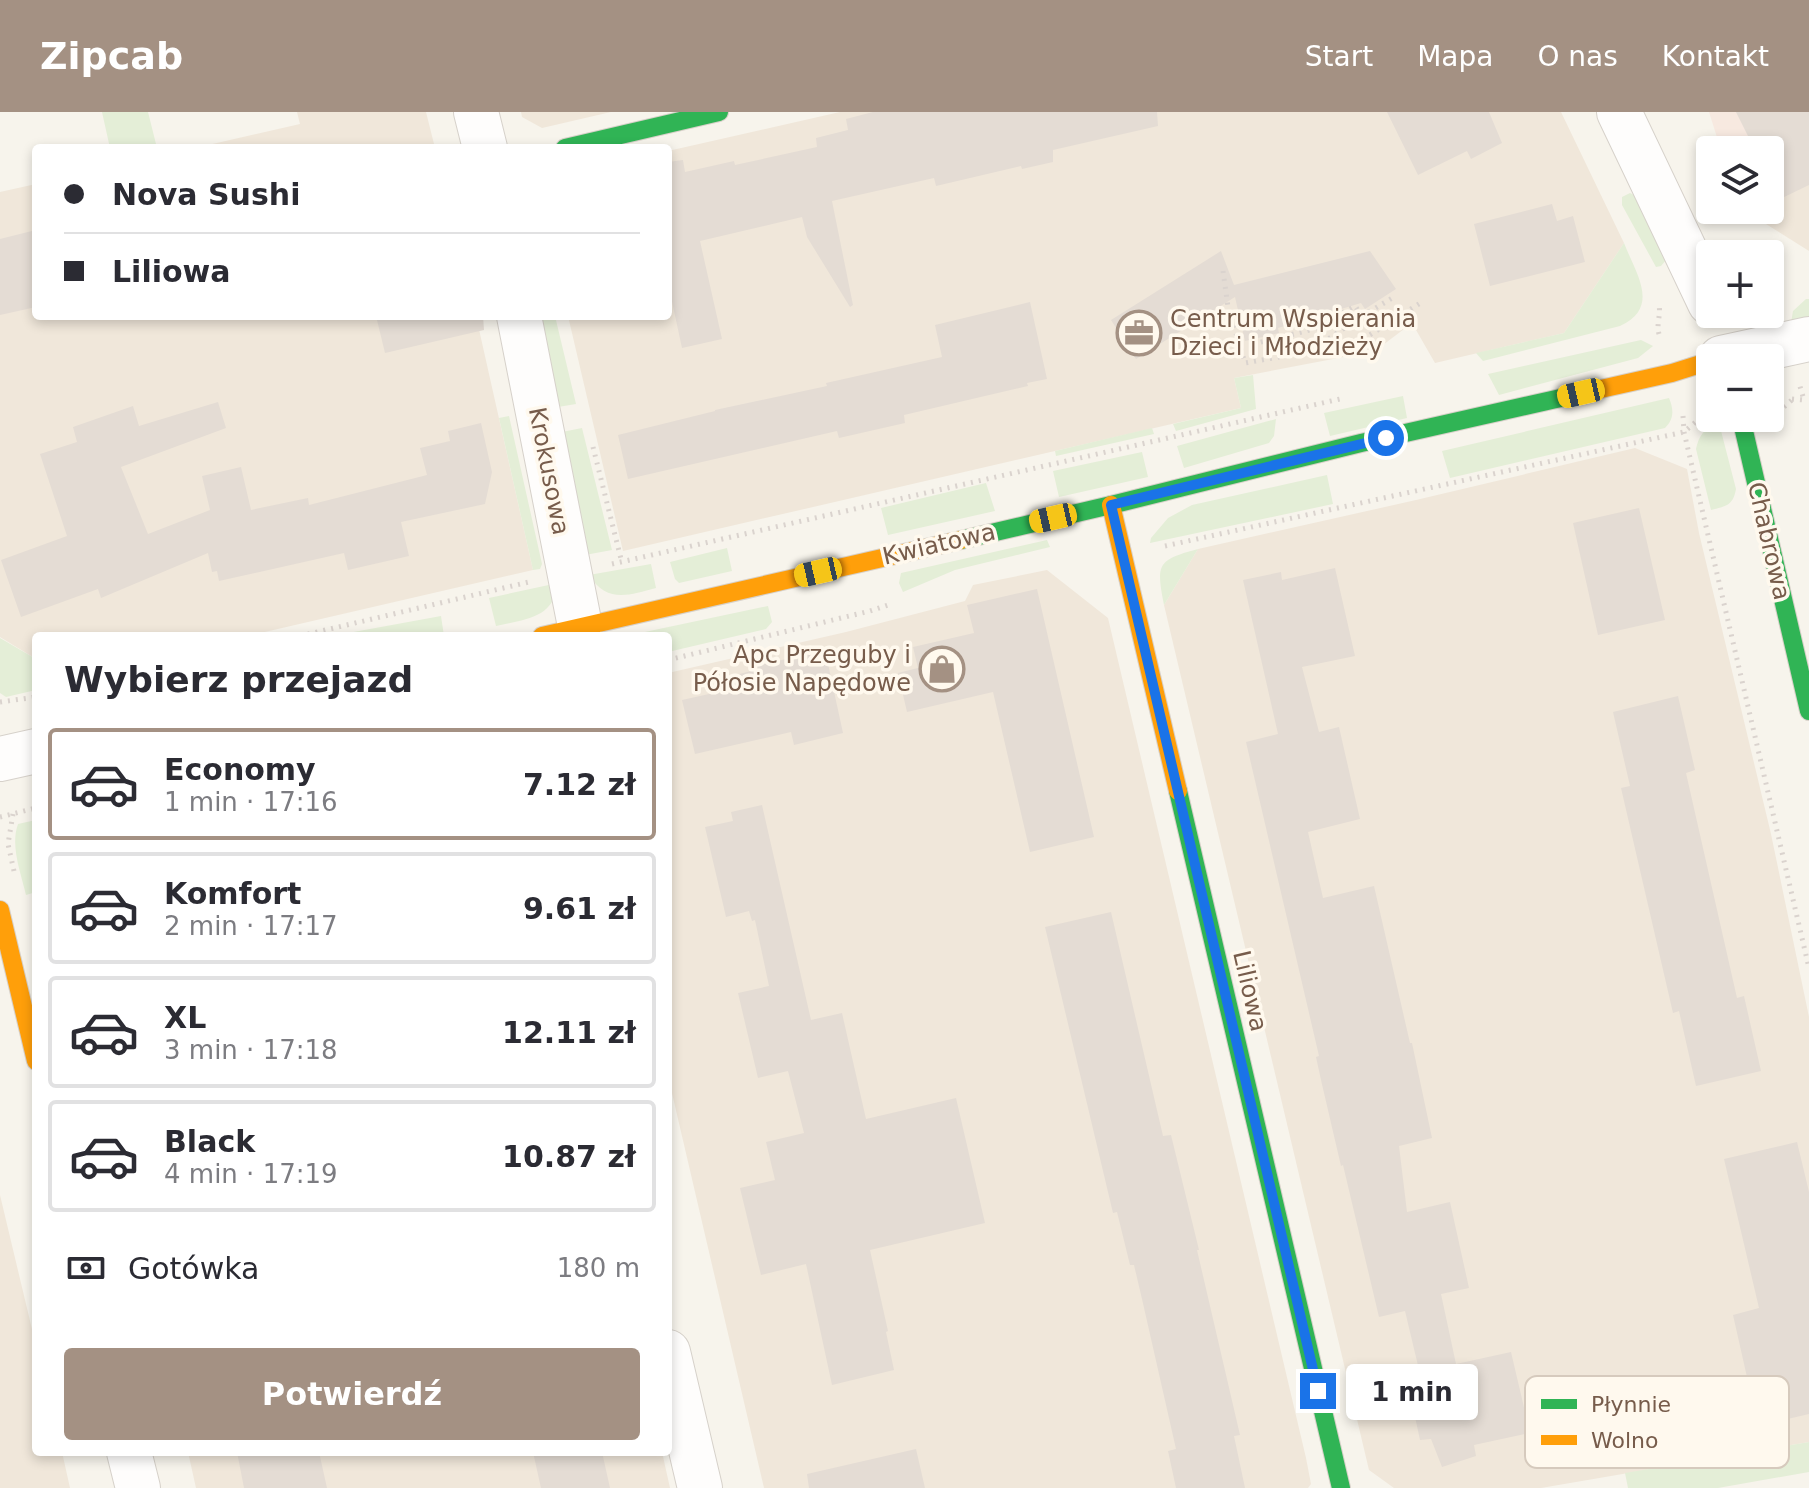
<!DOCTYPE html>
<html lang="pl">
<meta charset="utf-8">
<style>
body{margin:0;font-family:"DejaVu Sans",sans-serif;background:#f7f7f7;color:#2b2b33;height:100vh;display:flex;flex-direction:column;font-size:30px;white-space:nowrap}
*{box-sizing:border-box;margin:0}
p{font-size:26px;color:#7c7c81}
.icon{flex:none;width:44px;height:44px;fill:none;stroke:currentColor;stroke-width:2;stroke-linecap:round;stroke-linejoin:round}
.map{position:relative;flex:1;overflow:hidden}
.panel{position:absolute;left:32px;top:520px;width:640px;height:824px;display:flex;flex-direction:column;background:#fff;border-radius:8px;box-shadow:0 4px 12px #0003}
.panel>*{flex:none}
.top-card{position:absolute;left:32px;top:32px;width:640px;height:176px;border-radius:8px;box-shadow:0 4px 12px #0003;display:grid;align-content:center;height:176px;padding:0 32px;background:#fff}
.buttons{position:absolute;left:1696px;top:24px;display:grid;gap:16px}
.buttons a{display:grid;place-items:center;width:88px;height:88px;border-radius:8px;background:#fff;box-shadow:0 4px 12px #0003;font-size:40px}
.end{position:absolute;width:36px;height:36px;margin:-18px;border:10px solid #1a73e8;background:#fff;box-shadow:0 0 0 4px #fff}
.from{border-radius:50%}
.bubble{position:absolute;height:56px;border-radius:8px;background:#fff;box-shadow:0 4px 12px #0003;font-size:26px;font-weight:800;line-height:56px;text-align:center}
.car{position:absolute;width:24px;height:48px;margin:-24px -12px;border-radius:10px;box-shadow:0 0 6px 2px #0007;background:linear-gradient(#f5c518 24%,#345 0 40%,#f5c518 0 76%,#345 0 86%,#f5c518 0)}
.top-card b{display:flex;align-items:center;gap:28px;height:76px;font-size:30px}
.top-card b+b{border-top:2px solid #e1e1e2}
.top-card i{width:20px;height:20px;background:#2b2b33}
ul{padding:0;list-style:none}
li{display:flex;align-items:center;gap:24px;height:112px;margin:0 16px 12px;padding:0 16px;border:4px solid #e1e1e2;border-radius:8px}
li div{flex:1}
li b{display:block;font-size:30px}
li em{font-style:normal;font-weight:800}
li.on{border-color:#a49183}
li>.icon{width:72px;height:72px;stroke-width:1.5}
h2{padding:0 32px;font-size:36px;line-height:96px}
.pay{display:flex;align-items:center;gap:20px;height:88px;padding:0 32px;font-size:30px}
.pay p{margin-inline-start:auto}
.primary-button{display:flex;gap:16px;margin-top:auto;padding:16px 32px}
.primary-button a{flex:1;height:92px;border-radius:8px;background:#a49183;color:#fff;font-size:32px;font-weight:800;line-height:92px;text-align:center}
header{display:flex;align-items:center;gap:48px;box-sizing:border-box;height:112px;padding:0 40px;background:#a49183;color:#fff}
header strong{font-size:38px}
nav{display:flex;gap:44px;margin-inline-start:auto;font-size:28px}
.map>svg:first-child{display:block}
</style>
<header>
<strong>Zipcab</strong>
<nav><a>Start</a><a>Mapa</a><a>O nas</a><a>Kontakt</a></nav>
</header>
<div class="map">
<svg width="1809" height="1376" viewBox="0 0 1809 1376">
<rect width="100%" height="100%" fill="#f7f4ec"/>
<path fill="#f0e7da" d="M297 0H426L435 36H195L300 12Z
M521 0H611L542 16 522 5Z
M840 0H1561L1624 131 1564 221 1435 251 1412 211 1375 239 1234 266 1241 296 623 439 568 204H668V39Z
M1809 9V139L1750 102 1748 98H1770V38H1747Z
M36 72V204H476L533 458 248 524H36V547L0 525V80Z
M1635 336 1687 357 1699 421 1771 722 1809 905V1330L1541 1376H1394L1369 1358 1164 493 1198 437 1416 388Z
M1047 458 1108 506 1306 1346 1311 1372 1308 1376H764L668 964V561L846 520 965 489 973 473Z
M0 1083 36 1234V1340H62L70 1376H0Z
M188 1340H662L670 1376H196Z"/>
<path fill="#f7e9e0" d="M1709 0H1809L1754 36 1753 35 1747 38H1721Z"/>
<path fill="#e4eed7" d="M102 0H148L157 36H110Z
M1630 81 1640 86 1667 147 1661 154 1656 155 1622 93V85Z
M1624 131C1636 162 1661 195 1620 214L1483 249 1476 241 1564 221Z
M1806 187H1809V211H1791L1793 199Z
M538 204H555L576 292 552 296Z
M1641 228 1653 234 1638 246 1499 283 1488 262Z
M1253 263 1256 297 1176 319 1173 312 1241 296 1234 266Z
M1403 284 1407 306 1330 324 1324 301Z
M1669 286C1674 298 1674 307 1665 316L1450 366 1442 339Z
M509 304 542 452 540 457 533 458 499 306Z
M1276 307 1274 324 1269 331 1184 356 1177 334Z
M1719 311 1736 377C1733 394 1726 394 1711 398L1696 337C1699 323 1705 315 1719 311Z
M582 316 612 438 585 443 557 321Z
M1152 316 1154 322 1056 344 1055 339Z
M1142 340 1148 365 1059 385 1053 359Z
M1327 363 1333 392 1150 431 1151 426 1168 406 1192 393Z
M986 371 995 399 888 423 881 396Z
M1047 428 1050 435 955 458 903 480 899 471 901 461Z
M727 436 732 459 679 471 675 467 670 450Z
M1198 437 1164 493C1156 452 1157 448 1198 437Z
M651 452 656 476C629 483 607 492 589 463Z
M558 471C554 507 525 507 496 514L489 486Z
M768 494 772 510 766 517 668 540V524H626Z
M441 504 444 524H348V521Z
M0 526 36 547V578L6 585 0 581Z
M36 708V780L26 783C21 761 10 734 18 712Z
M1809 1330V1360L1718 1376H1628L1625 1361Z"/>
<path fill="#e4dcd4" d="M873 0H1157L1158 14 1053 38V50L1022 57 1021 54 936 74 934 66 832 89 853 193 850 195 807 125 802 105 700 129 722 227 682 236 668 171V50L683 48 685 60 734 49 735 53 817 35 816 26 848 18 846 7Z
M1387 0H1489L1502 31 1471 47 1467 39 1418 63Z
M1736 0H1809V73L1770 92V38H1755Z
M1552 92 1557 109 1573 104 1585 150 1490 174 1474 112Z
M36 118V195L0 203V127Z
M1221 139 1234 173 1370 139 1396 177 1365 197 1361 191 1278 216 1279 221 1245 229 1235 185 1136 247 1111 208Z
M1030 190 1047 267 1027 271 1028 274 904 303 905 311 839 326 837 319 628 367 618 323 715 299V298L827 274 826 271 942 245 935 213Z
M376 204H483L484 218 385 241Z
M218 290 226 316 121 355 148 422 210 398 202 364 241 355 251 398 308 386 309 393 427 363 420 336 450 329 448 319 481 311 492 360 485 392 401 410 409 444 348 458 344 441 219 469 217 459 212 460 208 441 101 486 98 477 21 505 1 448 67 424 40 342 77 330 73 315 133 294 139 314Z
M1639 396 1665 508 1598 523 1573 411Z
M1335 456 1355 544 1302 555 1319 620 1339 615 1360 707 1308 720 1323 786 1374 774 1410 931H1412L1432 1026 1399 1034 1407 1100 1450 1090 1469 1176 1441 1182 1456 1252 1511 1240 1530 1321 1474 1333 1476 1344 1442 1355 1431 1327 1420 1328 1411 1286 1425 1283 1405 1199 1379 1205 1343 1053 1341 1054 1321 968 1316 945 1319 944 1246 630 1278 622 1243 468 1281 460 1282 468Z
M1037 477 1094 725 1030 740 993 580 907 600 898 561 918 556 913 535 974 521 967 493Z
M825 538 843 621 794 633 791 620 695 642 682 588 727 578 724 566 755 558V554Z
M1678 584 1695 658 1686 661 1737 886 1744 884 1761 959 1696 974 1679 899 1673 901 1621 676 1630 674 1613 600Z
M762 693 811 908 842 901 866 1007 956 986 985 1111 870 1138 888 1219 886 1220 894 1258 832 1273 806 1152 761 1163 740 1076 775 1068 766 1030 804 1021 788 959 758 966 738 881 769 874 755 808 752 809 749 799 726 805 705 715 733 709 731 700Z
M1111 800 1163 1024 1171 1023 1199 1138H1197L1240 1323 1234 1324 1245 1376H1176L1168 1339 1176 1337 1142 1187 1134 1153H1130L1117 1100 1113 1101 1045 815Z
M1797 1030 1809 1080V1302L1758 1314 1733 1203 1759 1196 1724 1047Z
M916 1337 925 1376H809L807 1362Z
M237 1340H319L327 1376H244Z
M533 1340H602L610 1376H541Z"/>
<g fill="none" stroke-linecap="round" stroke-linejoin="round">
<g stroke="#d6d1ca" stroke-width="46">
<path id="street" d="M476 0 485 36
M1619 0 1710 191
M519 204 580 514
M1721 246 1809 227
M0 647 36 639
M668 1240 700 1376
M129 1340 138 1376"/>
</g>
<g stroke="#d7d0c8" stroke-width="20">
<path id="fast" d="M565 36 719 0
M1741 306 1809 599
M961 428 1111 393 1361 331 1574 283
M1178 679 1341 1376"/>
</g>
<g stroke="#d7d0c8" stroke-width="20">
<path id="slow" d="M1574 283 1672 261 1710 249
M1111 393 1178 679
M542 524 961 428
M0 798 36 949"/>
</g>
<path stroke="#dad3ce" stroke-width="5" stroke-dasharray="2 6" stroke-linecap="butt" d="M1223 159 1228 195 1245 251 1357 231 1422 190
M1362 204 1394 185
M1659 222C1656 213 1661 203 1659 193
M1253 232 1314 217 1355 194 1362 204 1312 238
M1792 287 1804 288 1799 271
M1784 295 1793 287
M1683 304 1684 320 1809 856
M593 335 622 451
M1165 434 1684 320 1698 308
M612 452 1340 287
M300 524 529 470
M668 548 870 499 888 493
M0 590 36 585
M13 702 8 732 14 759
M0 705 36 696"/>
<use href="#street" stroke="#fefdfc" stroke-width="44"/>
<use href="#fast" stroke="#30b455" stroke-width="18"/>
<use href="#slow" stroke="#ff9f0a" stroke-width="18"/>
</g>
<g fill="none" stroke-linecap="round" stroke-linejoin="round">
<path stroke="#1a73e8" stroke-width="10" d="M1318 1279 1111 393 1386 326"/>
</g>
<defs>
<g id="office-ring" transform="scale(2.3)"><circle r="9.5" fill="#fff9ee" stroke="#a49183" stroke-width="1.5"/><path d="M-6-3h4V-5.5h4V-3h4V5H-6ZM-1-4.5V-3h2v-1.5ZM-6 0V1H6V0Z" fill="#a49183"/></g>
<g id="shop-ring" transform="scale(2.3)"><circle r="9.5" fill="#fff9ee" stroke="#a49183" stroke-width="1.5"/><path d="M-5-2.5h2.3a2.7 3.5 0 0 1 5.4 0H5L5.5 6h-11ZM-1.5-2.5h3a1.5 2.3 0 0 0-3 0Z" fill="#a49183"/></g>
</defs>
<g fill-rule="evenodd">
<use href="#office-ring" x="1139" y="221"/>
<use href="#shop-ring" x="942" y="557"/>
</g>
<g text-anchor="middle" stroke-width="7" stroke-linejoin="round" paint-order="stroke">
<g font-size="24" fill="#775c4b" stroke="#fff9ee" text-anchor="start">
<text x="1170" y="215">Centrum Wspierania<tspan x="1170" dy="28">Dzieci i Młodzieży</tspan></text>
<text x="911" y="551" text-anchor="end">Apc Przeguby i<tspan x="911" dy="28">Półosie Napędowe</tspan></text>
</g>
<g font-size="24" fill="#775c4b" stroke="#fff9ee">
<text transform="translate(549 359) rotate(79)" y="8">Krokusowa</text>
<text transform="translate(1769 429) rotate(77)" y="8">Chabrowa</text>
<text transform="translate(939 432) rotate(-13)" y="8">Kwiatowa</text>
<text transform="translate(1250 879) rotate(77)" y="8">Liliowa</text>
</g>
</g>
<rect x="1525" y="1264" width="264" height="92" rx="12" fill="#fff9ee" stroke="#d6cabd" stroke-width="2"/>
<rect x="1541" y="1287" width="36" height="10" fill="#30b455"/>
<rect x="1541" y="1323" width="36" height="10" fill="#ff9f0a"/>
<g font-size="22" fill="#775c4b">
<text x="1591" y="1300">Płynnie</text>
<text x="1591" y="1336">Wolno</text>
</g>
</svg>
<div class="buttons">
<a><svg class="icon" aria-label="layers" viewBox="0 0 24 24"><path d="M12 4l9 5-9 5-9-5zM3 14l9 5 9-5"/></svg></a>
<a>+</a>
<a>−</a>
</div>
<i class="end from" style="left:1386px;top:326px"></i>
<i class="end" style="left:1318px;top:1279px"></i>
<div class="bubble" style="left:1346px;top:1252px;width:132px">1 min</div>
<i class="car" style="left:1581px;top:281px;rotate:257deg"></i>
<i class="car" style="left:1053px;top:406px;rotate:257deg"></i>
<i class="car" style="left:818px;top:460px;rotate:257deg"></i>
<div class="top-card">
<b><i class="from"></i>Nova Sushi</b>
<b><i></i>Liliowa</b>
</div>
<section class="panel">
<h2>Wybierz przejazd</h2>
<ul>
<li class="on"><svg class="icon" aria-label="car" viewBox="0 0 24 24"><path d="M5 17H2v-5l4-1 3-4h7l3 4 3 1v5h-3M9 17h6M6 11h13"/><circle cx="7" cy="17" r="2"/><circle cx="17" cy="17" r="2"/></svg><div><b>Economy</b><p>1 min · 17:16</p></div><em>7.12 zł</em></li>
<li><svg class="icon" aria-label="car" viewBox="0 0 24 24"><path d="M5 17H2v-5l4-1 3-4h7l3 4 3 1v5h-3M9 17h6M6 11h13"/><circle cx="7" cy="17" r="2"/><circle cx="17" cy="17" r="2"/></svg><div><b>Komfort</b><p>2 min · 17:17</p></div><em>9.61 zł</em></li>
<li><svg class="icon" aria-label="car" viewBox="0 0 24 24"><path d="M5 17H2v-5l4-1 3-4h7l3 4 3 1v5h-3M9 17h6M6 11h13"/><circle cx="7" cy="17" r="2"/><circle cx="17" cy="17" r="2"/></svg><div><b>XL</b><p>3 min · 17:18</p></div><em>12.11 zł</em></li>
<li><svg class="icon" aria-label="car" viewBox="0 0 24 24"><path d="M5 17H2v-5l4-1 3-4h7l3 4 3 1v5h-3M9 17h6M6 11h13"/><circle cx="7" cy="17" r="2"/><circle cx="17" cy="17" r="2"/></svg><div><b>Black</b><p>4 min · 17:19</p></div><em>10.87 zł</em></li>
</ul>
<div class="pay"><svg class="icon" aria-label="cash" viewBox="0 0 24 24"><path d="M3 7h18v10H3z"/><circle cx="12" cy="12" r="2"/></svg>Gotówka<p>180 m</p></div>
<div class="primary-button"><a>Potwierdź</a></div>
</section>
</div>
